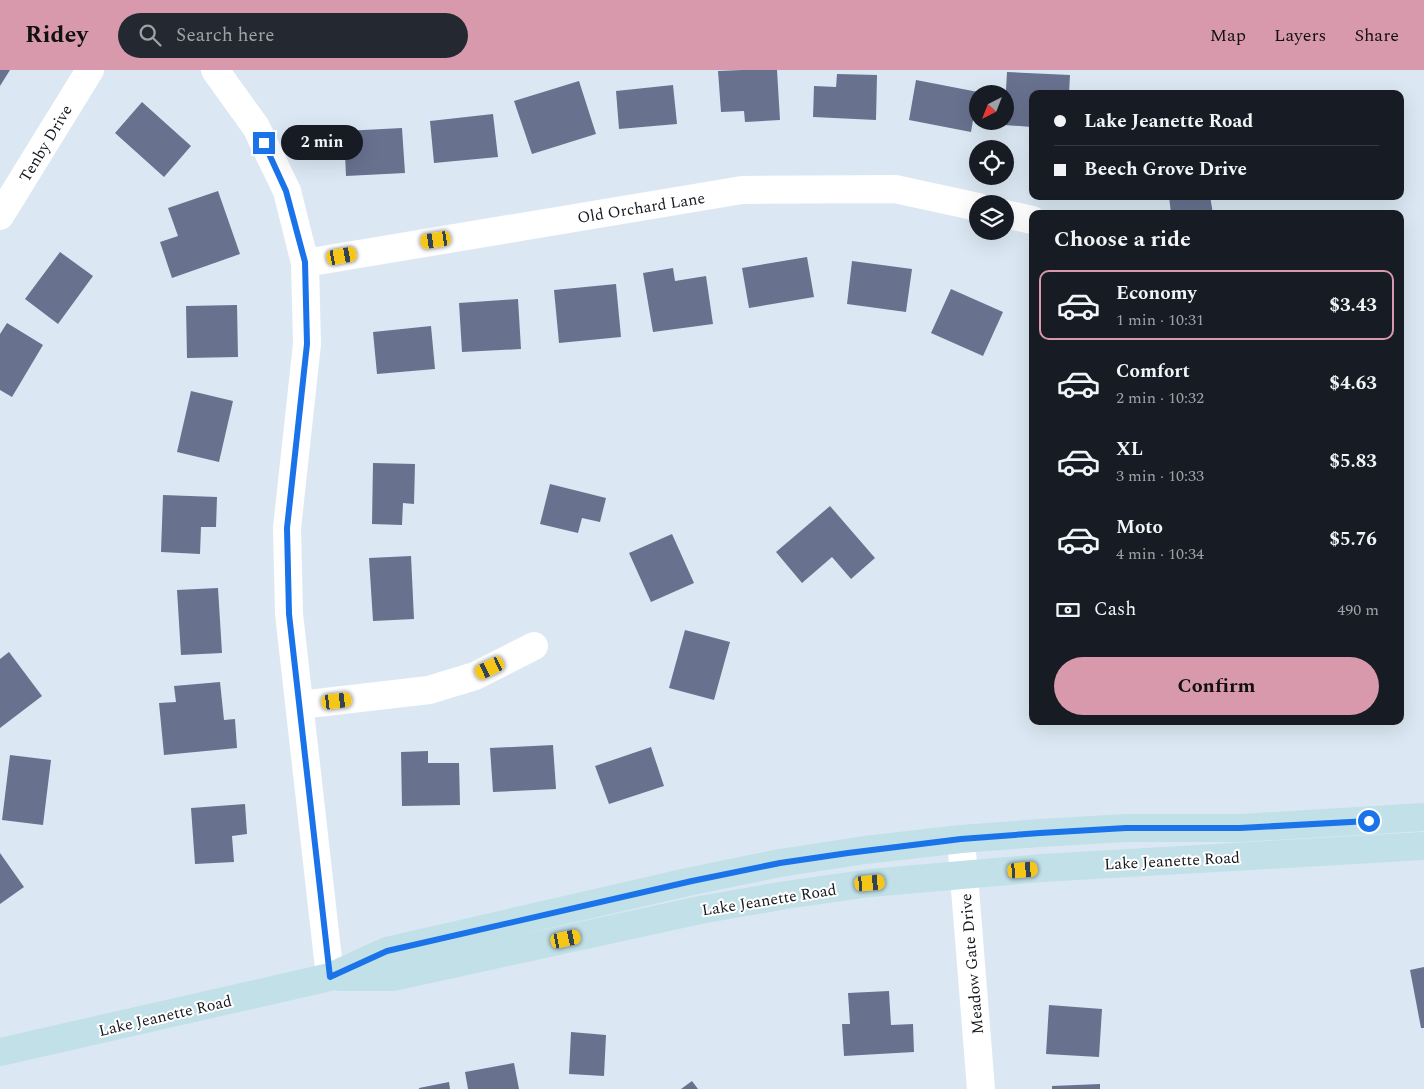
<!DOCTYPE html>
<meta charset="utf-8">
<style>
body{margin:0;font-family:Spectral,serif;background:#242831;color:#f1f3f6;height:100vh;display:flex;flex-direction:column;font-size:19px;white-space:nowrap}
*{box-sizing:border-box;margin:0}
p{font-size:16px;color:#9ea1a6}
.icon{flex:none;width:28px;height:28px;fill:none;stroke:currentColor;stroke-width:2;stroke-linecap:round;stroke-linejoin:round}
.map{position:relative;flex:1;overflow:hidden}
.sheet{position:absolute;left:1029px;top:140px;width:375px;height:515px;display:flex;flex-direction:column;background:#171b24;border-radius:10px;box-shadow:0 5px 20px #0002}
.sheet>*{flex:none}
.guide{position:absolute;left:1029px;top:20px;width:375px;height:110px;border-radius:10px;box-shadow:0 5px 20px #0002;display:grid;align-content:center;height:110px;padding:0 25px;background:#171b24}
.needle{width:32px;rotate:222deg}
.fabs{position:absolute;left:969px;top:15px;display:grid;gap:10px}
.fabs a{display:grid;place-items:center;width:45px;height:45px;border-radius:50%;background:#171b24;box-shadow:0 5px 20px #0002;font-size:25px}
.end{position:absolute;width:22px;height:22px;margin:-11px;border:6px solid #1a73e8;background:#fff;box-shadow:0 0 0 2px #fff}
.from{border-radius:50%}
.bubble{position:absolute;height:35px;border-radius:18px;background:#171b24;box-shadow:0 5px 20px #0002;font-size:16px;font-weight:700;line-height:35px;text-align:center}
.car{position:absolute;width:15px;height:30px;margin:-15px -8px;border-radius:6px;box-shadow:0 0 4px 1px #0007;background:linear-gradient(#f5c518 24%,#345 0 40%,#f5c518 0 76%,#345 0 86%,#f5c518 0)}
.guide b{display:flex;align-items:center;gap:18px;height:48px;font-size:19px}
.guide b+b{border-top:1px solid #363941}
.guide i{width:12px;height:12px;background:#f1f3f6}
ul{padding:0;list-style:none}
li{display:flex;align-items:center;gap:15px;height:70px;margin:0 10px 8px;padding:0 15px;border:2px solid transparent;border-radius:10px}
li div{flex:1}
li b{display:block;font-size:19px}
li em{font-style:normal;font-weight:700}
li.on{border-color:#d999ad}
li>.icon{width:45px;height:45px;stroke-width:1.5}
h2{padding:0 25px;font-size:22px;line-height:60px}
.pay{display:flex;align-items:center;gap:12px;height:55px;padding:0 25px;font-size:19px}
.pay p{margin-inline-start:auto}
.primary-button{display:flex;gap:10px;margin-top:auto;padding:10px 25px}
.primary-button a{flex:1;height:58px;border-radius:30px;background:#d999ad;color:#111;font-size:20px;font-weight:700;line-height:58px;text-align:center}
header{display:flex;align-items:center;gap:30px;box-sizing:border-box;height:70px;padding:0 25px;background:#d999ad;color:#111}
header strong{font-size:24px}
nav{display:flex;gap:28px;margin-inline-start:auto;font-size:18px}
.search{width:350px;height:45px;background:#242831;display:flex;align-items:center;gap:12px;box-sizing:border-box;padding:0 18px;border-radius:28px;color:#9ea1a6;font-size:19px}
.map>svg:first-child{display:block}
</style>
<header>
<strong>Ridey</strong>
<div class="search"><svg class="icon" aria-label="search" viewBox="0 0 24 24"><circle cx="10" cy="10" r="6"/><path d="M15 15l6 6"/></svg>Search here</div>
<nav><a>Map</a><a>Layers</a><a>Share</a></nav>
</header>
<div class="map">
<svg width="1424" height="1019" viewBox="0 0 1424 1019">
<rect width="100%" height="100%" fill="#dbe8f3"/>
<path fill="#68728f" d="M0 0H10L0 16Z
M742 0H777L780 50 745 52 744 41 721 42 718 1Z
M1007 2 1070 5 1069 24H1032V57L1004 55Z
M837 4 877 5 876 50 813 47 814 16 836 17Z
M916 10 978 22 971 62 909 50Z
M579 11 596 64 532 84 514 31Z
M673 15 677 54 619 59 616 21Z
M142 32 191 76 164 107 115 63Z
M493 44 498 87 434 93 430 51Z
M402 58 405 103 346 106 344 61Z
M218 121 240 184 172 208 160 172 178 166 168 138Z
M1169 126H1210L1213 144H1171Z
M60 182 93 206 58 254 25 229Z
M807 187 814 227 749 238 742 198Z
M852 191 912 199 906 242 847 234Z
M673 198 675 211 706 206 713 254 653 262 643 203Z
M616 214 621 267 559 273 554 220Z
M951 219 1003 242 983 286 931 263Z
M518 229 521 279 462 282 459 233Z
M237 235 238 287 187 288 186 236Z
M7 253 43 275 12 327 0 320V264Z
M431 256 435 299 377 304 373 262Z
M191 321 233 331 219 392 177 382Z
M373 393 415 394 414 434 403 433 402 455 372 454Z
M550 414 606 428 600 452 582 448 578 463 540 454Z
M163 425 217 427 216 457H201L200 484 161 482Z
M830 436 875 488 851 509 832 487 802 513 776 482Z
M672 464 694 513 651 532 629 483Z
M411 486 414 549 373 551 369 488Z
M218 518 222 583 181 585 177 520Z
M685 560 730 572 714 630 669 618Z
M9 582 42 626 0 658V589Z
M220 612 224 650 235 649 237 678 164 685 159 633 176 632 174 616Z
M553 675 556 719 493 722 490 678Z
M651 677 664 716 609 734 595 696Z
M428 681V693H459L460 735 402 736 401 682Z
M10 685 51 690 43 755 2 750Z
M245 734 247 764 232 766 234 792 195 794 191 738Z
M0 783 24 817 0 834Z
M1424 897V958H1421L1410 900Z
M889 921 891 955 913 954 914 982 844 986 842 954H850L848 923Z
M1049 935 1102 939 1099 987 1046 984Z
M571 962 606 965 604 1006 569 1004Z
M514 993 519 1019H468L465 1002Z
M692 1011 698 1019H681Z
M449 1012 450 1019H419V1018Z
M1100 1014V1019H1052V1016Z"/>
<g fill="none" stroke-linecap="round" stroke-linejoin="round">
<path stroke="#fff" stroke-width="28" d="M215 0 256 57 287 121 305 193 307 274 287 458 289 544 330 907
M1005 144 1032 150
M0 146 90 0
M305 193 742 120 895 119 978 137
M300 635 429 620 475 606 534 576
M961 769 981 1019"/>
<path stroke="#c1e0e8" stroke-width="28" d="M339 907H393L700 840 786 825 870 813 1042 798 1424 776
M0 982 330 907 387 881 692 811 780 793 865 780 961 769 1040 763 1126 758H1240L1424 747"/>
</g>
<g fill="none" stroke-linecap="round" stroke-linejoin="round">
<path stroke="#1a73e8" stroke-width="6" d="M264 73 286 121 305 192 307 274 287 458 289 544 330 907 387 881 692 811 780 793 848 783 961 769 1040 763 1126 758H1240L1369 751"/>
</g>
<g text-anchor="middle" stroke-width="4" stroke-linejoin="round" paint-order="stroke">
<g font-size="16" fill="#14181c" stroke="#fff">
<text transform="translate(45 73) rotate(-59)" y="6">Tenby Drive</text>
<text transform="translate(641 137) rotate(-9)" y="6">Old Orchard Lane</text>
<text transform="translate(1172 790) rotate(-3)" y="6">Lake Jeanette Road</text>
<text transform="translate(769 829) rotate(-9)" y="6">Lake Jeanette Road</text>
<text transform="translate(971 894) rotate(-95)" y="6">Meadow Gate Drive</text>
<text transform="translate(165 945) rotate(-13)" y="6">Lake Jeanette Road</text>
</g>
</g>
</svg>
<div class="fabs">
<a><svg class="needle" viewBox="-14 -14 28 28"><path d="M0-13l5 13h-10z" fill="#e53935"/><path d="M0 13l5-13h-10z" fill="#9ea1a6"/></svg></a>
<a><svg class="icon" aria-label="locate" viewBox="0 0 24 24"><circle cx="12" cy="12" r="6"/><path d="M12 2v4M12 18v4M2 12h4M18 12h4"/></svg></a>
<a><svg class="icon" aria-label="layers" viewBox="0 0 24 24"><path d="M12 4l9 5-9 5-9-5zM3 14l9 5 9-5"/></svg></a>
</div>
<i class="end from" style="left:1369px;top:751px"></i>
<i class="end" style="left:264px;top:73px"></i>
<div class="bubble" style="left:281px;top:55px;width:82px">2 min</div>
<i class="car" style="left:436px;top:170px;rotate:261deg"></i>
<i class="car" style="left:342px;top:186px;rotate:80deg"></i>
<i class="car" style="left:490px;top:598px;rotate:244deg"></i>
<i class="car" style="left:337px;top:631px;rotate:83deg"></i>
<i class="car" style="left:1023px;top:800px;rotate:85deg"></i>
<i class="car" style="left:870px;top:813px;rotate:85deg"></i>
<i class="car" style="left:566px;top:869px;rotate:78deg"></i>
<div class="guide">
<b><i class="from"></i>Lake Jeanette Road</b>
<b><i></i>Beech Grove Drive</b>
</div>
<section class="sheet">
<h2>Choose a ride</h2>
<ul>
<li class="on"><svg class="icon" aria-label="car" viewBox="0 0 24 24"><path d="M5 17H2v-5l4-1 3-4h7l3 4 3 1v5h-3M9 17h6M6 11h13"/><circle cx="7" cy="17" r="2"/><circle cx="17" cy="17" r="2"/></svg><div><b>Economy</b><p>1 min · 10:31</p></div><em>$3.43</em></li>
<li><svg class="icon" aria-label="car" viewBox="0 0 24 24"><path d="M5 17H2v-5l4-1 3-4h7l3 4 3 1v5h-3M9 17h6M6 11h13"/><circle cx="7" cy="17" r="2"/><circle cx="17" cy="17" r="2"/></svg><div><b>Comfort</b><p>2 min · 10:32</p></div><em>$4.63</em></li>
<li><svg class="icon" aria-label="car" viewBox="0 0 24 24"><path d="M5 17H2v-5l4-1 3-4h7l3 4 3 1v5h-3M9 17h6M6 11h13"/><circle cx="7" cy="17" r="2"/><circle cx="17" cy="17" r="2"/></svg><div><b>XL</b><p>3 min · 10:33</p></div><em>$5.83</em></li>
<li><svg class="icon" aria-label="car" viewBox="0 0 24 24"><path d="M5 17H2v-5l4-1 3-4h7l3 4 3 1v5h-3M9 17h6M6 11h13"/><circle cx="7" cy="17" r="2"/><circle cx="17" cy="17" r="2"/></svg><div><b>Moto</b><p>4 min · 10:34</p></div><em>$5.76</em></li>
</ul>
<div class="pay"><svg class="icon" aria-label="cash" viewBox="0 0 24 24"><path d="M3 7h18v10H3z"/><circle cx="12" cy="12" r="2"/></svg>Cash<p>490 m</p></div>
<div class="primary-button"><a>Confirm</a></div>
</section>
</div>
